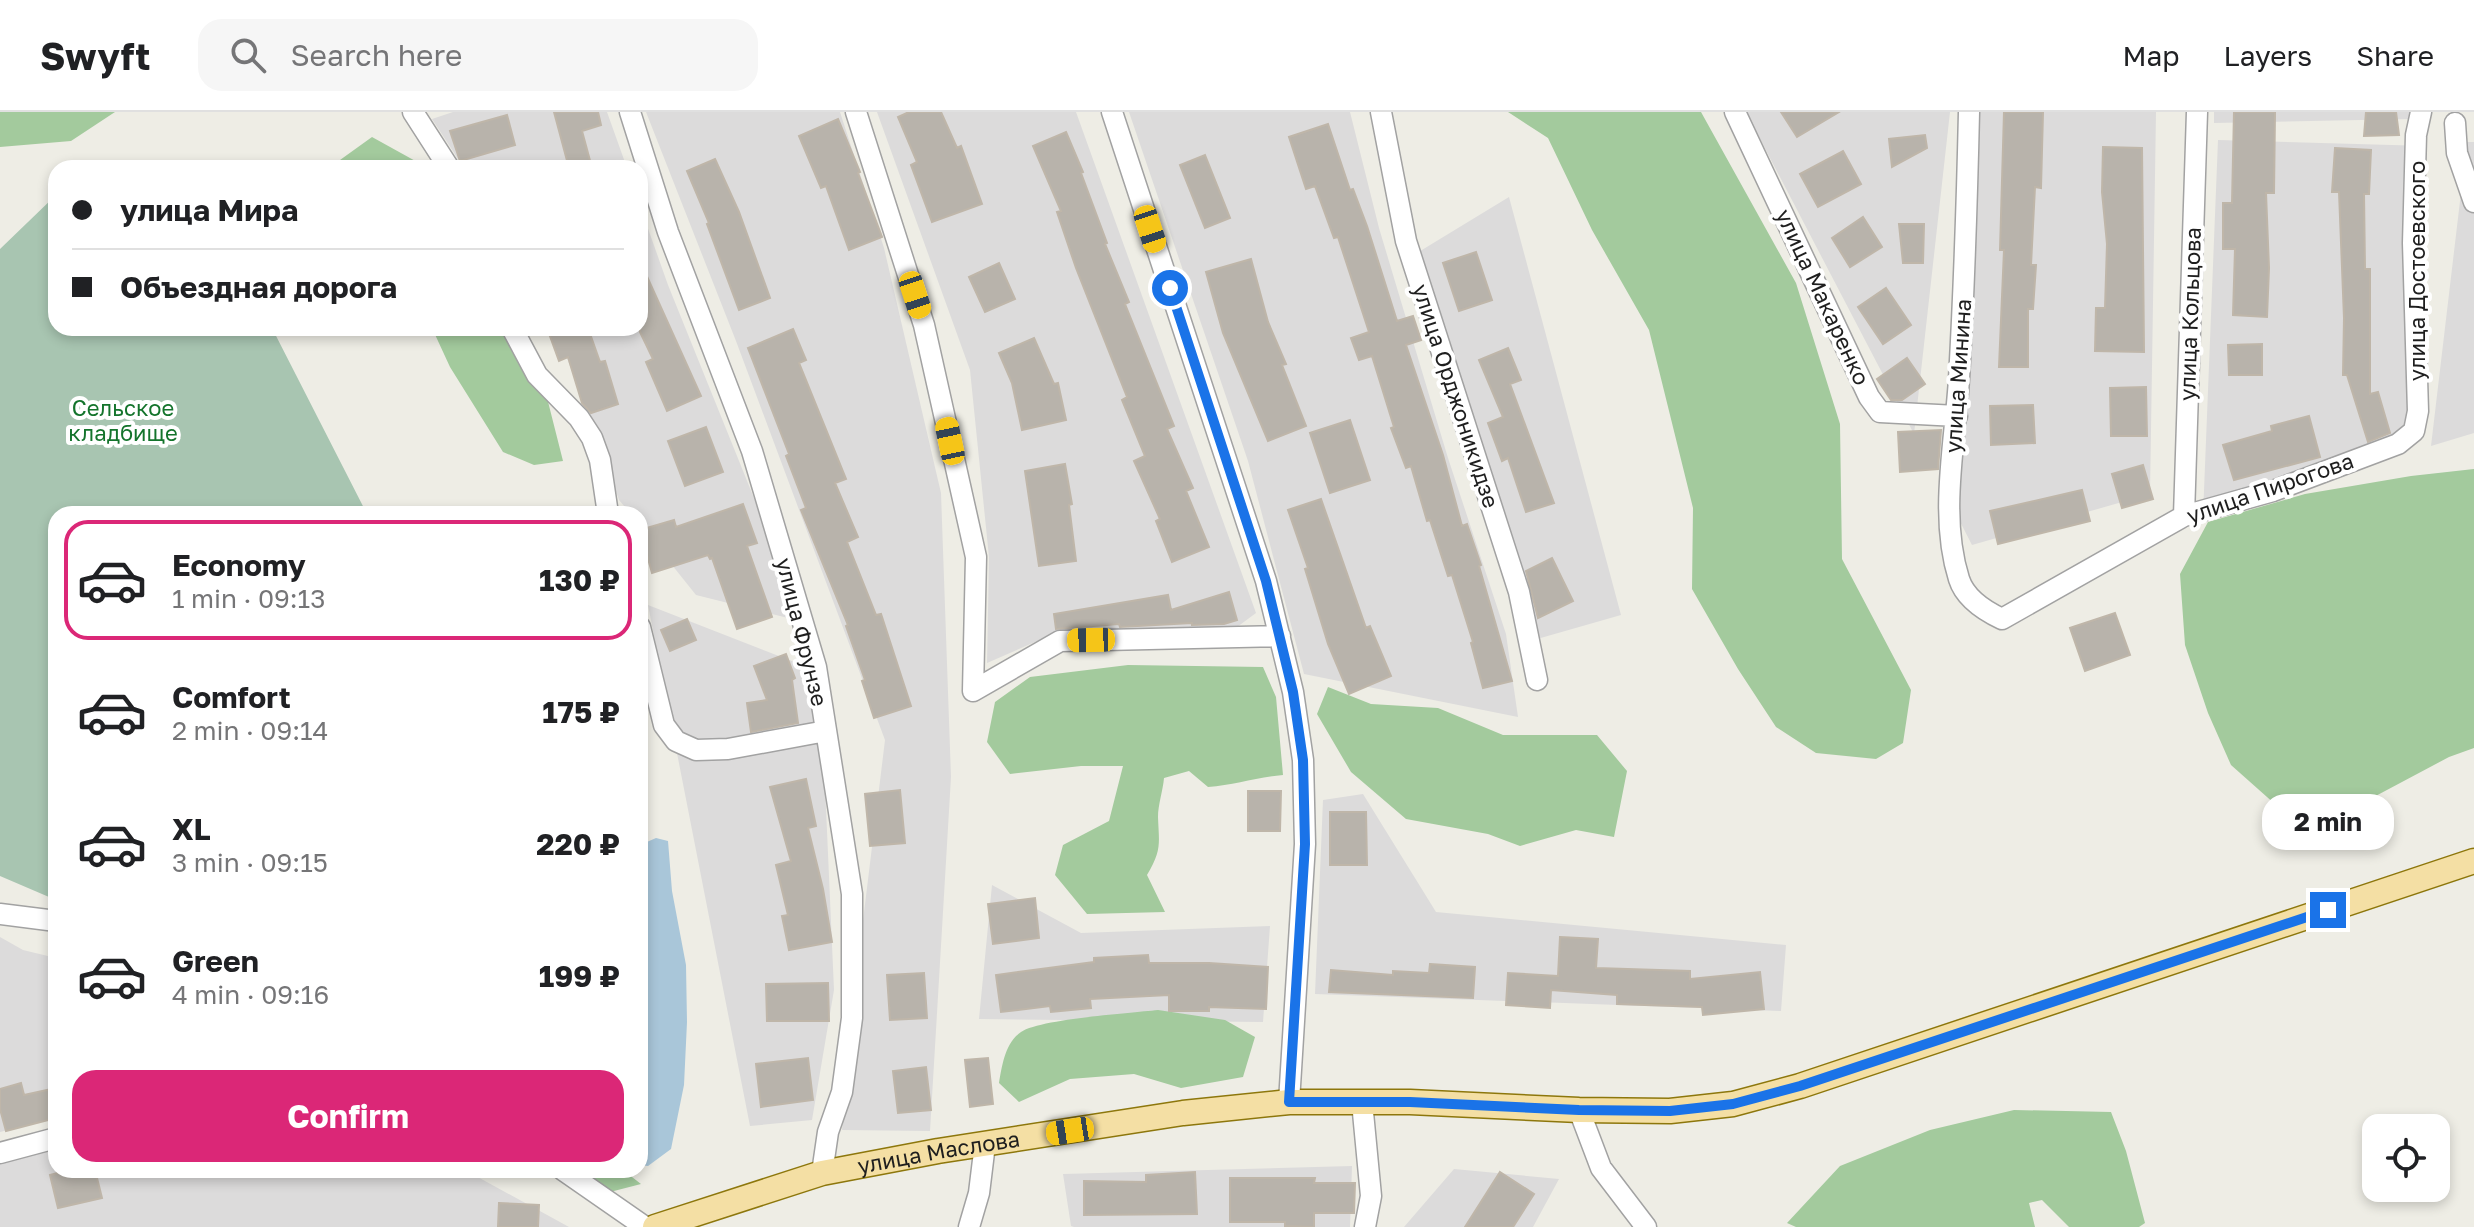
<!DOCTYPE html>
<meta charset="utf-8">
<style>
body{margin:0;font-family:"Golos Text",sans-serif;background:#f6f6f6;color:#202124;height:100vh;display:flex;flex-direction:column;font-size:30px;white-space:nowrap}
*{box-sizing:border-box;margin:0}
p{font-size:26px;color:#757577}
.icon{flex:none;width:44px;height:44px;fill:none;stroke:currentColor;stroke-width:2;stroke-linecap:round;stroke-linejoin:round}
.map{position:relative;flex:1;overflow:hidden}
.details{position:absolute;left:48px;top:394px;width:600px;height:672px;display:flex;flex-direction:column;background:#fff;border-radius:24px;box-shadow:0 4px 12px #0003}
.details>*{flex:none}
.guide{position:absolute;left:48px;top:48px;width:600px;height:176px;border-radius:24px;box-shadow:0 4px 12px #0003;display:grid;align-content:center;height:176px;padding:0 24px;background:#fff}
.controls{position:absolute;left:2362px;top:1002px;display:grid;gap:16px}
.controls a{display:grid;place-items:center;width:88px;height:88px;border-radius:16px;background:#fff;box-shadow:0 4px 12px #0003;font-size:40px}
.end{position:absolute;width:36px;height:36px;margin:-18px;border:10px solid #1a73e8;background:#fff;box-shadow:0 0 0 4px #fff}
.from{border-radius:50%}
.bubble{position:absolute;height:56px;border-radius:24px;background:#fff;box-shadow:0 4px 12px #0003;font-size:26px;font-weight:700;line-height:56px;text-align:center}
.car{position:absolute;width:24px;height:48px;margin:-24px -12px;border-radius:10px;box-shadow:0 0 6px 2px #0007;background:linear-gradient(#f5c518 24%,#345 0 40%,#f5c518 0 76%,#345 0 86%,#f5c518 0)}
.guide b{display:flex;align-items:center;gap:28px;height:76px;font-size:30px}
.guide b+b{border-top:2px solid #e0e0e0}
.guide i{width:20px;height:20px;background:#202124}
ul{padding:14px 0 0;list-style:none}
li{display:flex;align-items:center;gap:24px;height:120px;margin:0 16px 12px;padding:0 8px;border:4px solid transparent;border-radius:24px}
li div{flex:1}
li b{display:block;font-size:30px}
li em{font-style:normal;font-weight:700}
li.on{border-color:#db2777}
li>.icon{width:72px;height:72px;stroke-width:1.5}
.action{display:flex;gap:16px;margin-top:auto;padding:16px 24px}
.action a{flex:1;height:92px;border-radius:24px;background:#db2777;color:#fff;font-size:32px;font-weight:700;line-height:92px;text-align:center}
header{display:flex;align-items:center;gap:48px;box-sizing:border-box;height:112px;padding:0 40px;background:#fff;border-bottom:2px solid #e0e0e0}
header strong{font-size:38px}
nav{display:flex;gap:44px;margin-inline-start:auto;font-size:28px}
.search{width:560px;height:72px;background:#f6f6f6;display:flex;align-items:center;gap:20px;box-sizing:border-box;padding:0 28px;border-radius:24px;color:#757577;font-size:30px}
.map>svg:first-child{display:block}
</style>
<header>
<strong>Swyft</strong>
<div class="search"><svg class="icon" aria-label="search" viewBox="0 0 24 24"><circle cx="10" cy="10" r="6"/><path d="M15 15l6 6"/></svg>Search here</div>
<nav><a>Map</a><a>Layers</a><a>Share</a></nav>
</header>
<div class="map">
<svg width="2474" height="1115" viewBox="0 0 2474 1115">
<rect width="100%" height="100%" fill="#eeede5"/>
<path fill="#dcdbdb" d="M453 0H607L627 56H464L432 7Z
M646 0H840L884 136 941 381 951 665 930 1019 842 1018 862 817 885 628 736 229Z
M877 0H1076L1256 501 1233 518 1044 526 987 551 989 445 970 258Z
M1129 0H1350L1379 116 1448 346 1506 522 1518 605 1304 562 1248 349Z
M1746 0H1950L1914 322Z
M1979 0H2156L2150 382 1972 433 1947 384Z
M2214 0H2411V7L2214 11Z
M2218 28 2427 34 2407 340 2203 404Z
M2467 30H2474V321L2431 334Z
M1509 85 1621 503 1523 531 1412 144Z
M640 94 668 173 804 510 696 483 640 413V402H631L619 388 556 216H640Z
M648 493 820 560 834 878 812 1008 750 1014Z
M1363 682 1436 800 1786 833 1781 899 1315 882 1323 688Z
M992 773 1081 821 1270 814 1263 910 979 907Z
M0 825 23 838 56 846V1006L0 1020Z
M56 1036V1058H465L569 1115H0V1050Z
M1352 1054 1350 1115H1074L1071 1114 1063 1062Z
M1454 1057 1559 1067 1533 1115H1404Z"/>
<path fill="#a3ca9d" d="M0 0H115L71 29 0 35Z
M1508 0H1701L1796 171 1840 312 1842 447 1911 578 1903 631 1876 647 1816 641 1776 615 1738 557 1692 477 1693 396 1649 218 1592 118 1548 26Z
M372 25 419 51 422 56H345L340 48Z
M432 216H516L540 258 563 349 534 353 503 340 450 255Z
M2474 357V636L2449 645 2370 687 2285 701 2231 653 2208 601 2185 533 2180 462 2208 410 2305 382 2411 364Z
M1128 553 1263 555 1276 585 1283 663C1257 665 1234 673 1208 675L1189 659 1164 666C1163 678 1158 693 1158 705 1159 732 1162 738 1147 763L1165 800 1087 802 1055 763 1063 733 1109 709 1123 654H1081L1010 662 987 630 995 590 1030 565Z
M1328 575 1371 592 1438 596 1503 623H1597L1627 659 1614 725 1576 718 1520 734 1488 722 1406 707 1351 660 1317 602Z
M1158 898 1225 908 1255 925 1243 965 1181 976 1134 962 1070 967 1019 990 999 971C1002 954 1005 931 1021 920 1040 907 1131 901 1158 898Z
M2014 998 2111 1000 2126 1039 2145 1111 2139 1115H2069L2042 1088 2029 1091 2035 1115H1796L1787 1111 1840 1054 1930 1018Z
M578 1058H623L641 1072 610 1080Z"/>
<path fill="#a8c5b1" d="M56 83V216H272L367 402H56V788L0 764V137Z"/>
<path fill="#a9c6d9" d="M656 726 668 729 672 779 686 853 687 910 684 973 671 1037 648 1054 640 1053V733Z"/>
<path fill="#b8b3ab" stroke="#bfb6a9" stroke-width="2" d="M554 0H598L601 13 582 19 592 56H569Z
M909 0H941L957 36 961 34 982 92 932 110 911 53 917 50 898 5Z
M1781 0H1839L1797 25Z
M2004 0H2043L2041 76 2035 75 2031 153H2036L2033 197H2028V255H1999L2004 138H2000Z
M2234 0H2275L2274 81H2266L2269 156 2267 205 2233 203 2235 137H2223V91H2232Z
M2366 0H2396L2399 23 2364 24Z
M507 3 515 33 460 49 450 19Z
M838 7 860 60 858 61 882 125 849 138 826 74 821 76 799 24Z
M1328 12 1350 78 1353 77 1367 114 1397 209 1413 204 1421 228 1406 233 1443 343 1462 414 1467 412 1481 453 1479 454 1512 569 1483 576 1471 531 1473 530 1452 463 1448 464 1430 408 1427 409 1411 354 1406 356 1391 316 1394 315 1372 244 1359 248 1351 226 1369 220 1338 125 1334 126 1315 74 1306 77 1289 25Z
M1066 20 1083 60 1081 61 1107 131 1105 132 1129 190 1125 192 1174 314 1167 317 1193 376 1186 379 1209 435 1172 450 1156 409 1160 407 1134 349 1145 344 1122 288 1127 285 1076 156 1057 100 1061 99 1033 34Z
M1925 23 1927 36 1892 55 1889 27Z
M2103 35 2142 36 2144 240 2095 239 2096 196H2105L2107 132 2102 80Z
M2335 36 2371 38 2369 82H2364L2365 157H2370V282L2378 280 2390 321 2368 330 2347 263H2343L2344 206 2339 80H2332Z
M1843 39 1861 72 1818 95 1800 62Z
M1205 43 1230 106 1205 116 1180 53Z
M715 47 739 100 770 186 739 198 707 112 709 111 687 59Z
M1863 105 1882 135 1850 155 1832 126Z
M1899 112H1924L1923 151H1903Z
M1476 140 1492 188 1459 199 1443 151Z
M1251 147 1268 210 1286 252 1282 253 1306 314 1268 329 1223 221 1206 160Z
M640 149 701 284 667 299 646 250 653 247 640 220Z
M999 151 1015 187 985 200 969 165Z
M1886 176 1911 213 1883 232 1858 195Z
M547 216H588L600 250 605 249 618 292 591 301 582 291 568 245 559 249Z
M793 217 806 248 799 251 846 367 835 371 858 425 847 430 876 503 881 502 911 594 874 606 862 569 865 568 846 514 848 513 801 398 806 396 786 344 789 342 748 236Z
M1034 226 1054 272 1058 271 1066 308 1022 318 1012 271 999 241Z
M2262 232V263H2229L2228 233Z
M1508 236 1521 268 1510 272 1554 391 1526 400 1508 346 1502 349 1488 311 1503 305 1479 248Z
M1907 246 1925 272 1902 288H1891L1877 267Z
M2146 275 2147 324H2111L2110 276Z
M2033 293 2035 331 1991 333 1990 294Z
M2309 304 2320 345 2234 368 2223 333 2272 319 2271 314Z
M1350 308 1370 368 1330 381 1310 321Z
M706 315 723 360 685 374 668 329Z
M1941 318 1938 357 1900 360 1898 320Z
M1065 352 1072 392 1069 393 1076 449 1039 454 1025 359Z
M2143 353 2153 387 2122 396 2112 362Z
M2082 378 2090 409 1998 432 1990 399Z
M1321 387 1366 516 1370 514 1391 564 1349 582 1328 532 1305 457 1308 456 1288 398Z
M743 392 757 431 747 434 772 505 737 517 712 446 710 447 708 443 652 461 640 418 674 408 676 415Z
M1552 446 1573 489 1538 506 1526 459Z
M1229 480 1237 508 1224 512 1192 513V511L1120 515 1119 512 1056 517 1054 502 1168 483 1171 498Z
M2115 501 2130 543 2085 559 2070 516Z
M687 507 696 528 670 539 661 518Z
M786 542 795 566 792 568 798 611 751 620 747 591 767 588 754 554Z
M806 667 816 714 808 716 823 777 832 830 789 838 782 804 788 803 776 753 791 749 770 675Z
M900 678 905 731 870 734 865 682Z
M1248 679H1281L1280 719H1248Z
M1330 700H1366L1367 753H1330Z
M1035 786 1039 826 993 832 988 792Z
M1560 825 1598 827 1596 856 1690 859V867L1760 860 1764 897 1703 903 1702 895 1617 892V883L1551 878 1550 896 1506 893 1508 861 1558 864Z
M1148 843 1149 851H1209L1268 855 1266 897 1209 895V899H1169V883L1090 887 1091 896 1051 900 1050 894 1001 900 996 863 1094 850V846Z
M1430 852 1475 855 1473 886 1329 880 1331 858 1393 863V859L1429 861Z
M924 861 927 906 890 908 887 863Z
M828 871 829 909H767L766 872Z
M808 946 813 988 761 995 756 952Z
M988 946 993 992 970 995 965 948Z
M926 955 931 998 898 1001 893 959Z
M21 971 24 983 56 976V1006L6 1019 0 997V977Z
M69 1058H95L102 1086 58 1096 50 1063Z
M1195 1060 1197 1102 1084 1103V1069L1146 1070V1063Z
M1500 1060 1534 1082 1513 1115H1465Z
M1230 1066H1315L1314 1071H1355L1354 1101H1314V1115L1285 1114V1110H1230Z
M499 1091 539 1093 538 1115H498Z"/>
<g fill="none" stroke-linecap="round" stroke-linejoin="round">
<g stroke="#a2a2a2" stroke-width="23">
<path id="minor" d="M413 0 449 56
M630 0 668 120 752 339 816 555 852 782V906L842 980 828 1020 822 1061
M856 0 924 213 976 445 973 579
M1112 0 1266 469 1293 580 1303 648 1305 732 1289 990
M1381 0 1406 129 1519 480 1537 568
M1735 0 1869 285 1880 300 1957 304
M1969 0C1967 89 1964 178 1959 267 1955 332 1939 404 1959 467 1965 486 1985 499 2002 507L2184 404 2273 379 2398 332 2414 319 2418 299 2413 131 2416 23 2421 0
M2455 11 2457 41 2474 90
M512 216 537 263 579 306 592 326 600 348 608 402
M2184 404 2197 0
M640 515 664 613 676 629 696 638 728 637 826 619
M973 579 1060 529 1280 524
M0 802 56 809
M1362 990 1371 1084 1365 1115
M1579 998 1601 1056 1646 1115
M0 1041 56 1026
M563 1058 645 1115
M969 1115 979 1081 985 1032"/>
</g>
<g stroke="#8d770c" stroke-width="27">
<g id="major">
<path id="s1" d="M655 1115 822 1061 938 1039 1183 1001 1289 990H1410L1579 998 1670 999 1733 992 1800 974 2474 749"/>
</g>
</g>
<use href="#minor" stroke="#fff" stroke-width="20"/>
<use href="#major" stroke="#f4dfa4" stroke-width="24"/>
</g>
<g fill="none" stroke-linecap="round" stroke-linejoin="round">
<path stroke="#1a73e8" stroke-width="10" d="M1170 176 1266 469 1293 580 1303 648 1305 732 1289 990H1410L1579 998 1670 999 1733 992 1800 974 2328 798"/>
</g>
<g text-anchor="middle" stroke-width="8" stroke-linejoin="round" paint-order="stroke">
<g font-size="22" fill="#1e1e1e" stroke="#fff">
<text transform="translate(2417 159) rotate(-90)" y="8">улица Достоевского</text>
<text transform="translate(1823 185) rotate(65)" y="8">улица Макаренко</text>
<text transform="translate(2190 202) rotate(-88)" y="8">улица Кольцова</text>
<text transform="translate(1958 264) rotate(-86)" y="8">улица Минина</text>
<text transform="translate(1456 284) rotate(72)" y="8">улица Орджоникидзе</text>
<text transform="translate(2270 376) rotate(-19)" y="8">улица Пирогова</text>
<text transform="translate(802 520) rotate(76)" y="8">улица Фрунзе</text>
<text dy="8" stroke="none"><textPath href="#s1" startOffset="294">улица Маслова</textPath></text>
</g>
<g font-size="22" fill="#14742c" stroke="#fff">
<text x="123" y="304">Сельское<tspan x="123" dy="25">кладбище</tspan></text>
</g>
</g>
</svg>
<div class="controls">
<a><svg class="icon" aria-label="locate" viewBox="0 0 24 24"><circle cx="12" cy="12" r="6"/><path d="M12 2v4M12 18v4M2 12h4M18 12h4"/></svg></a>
</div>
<i class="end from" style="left:1170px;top:176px"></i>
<i class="end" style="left:2328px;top:798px"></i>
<div class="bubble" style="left:2262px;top:682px;width:132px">2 min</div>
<i class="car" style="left:1150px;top:117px;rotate:162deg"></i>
<i class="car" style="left:915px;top:183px;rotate:162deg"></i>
<i class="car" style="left:950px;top:329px;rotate:348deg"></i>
<i class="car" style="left:1091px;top:528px;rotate:269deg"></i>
<i class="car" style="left:1070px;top:1019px;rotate:261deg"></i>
<div class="guide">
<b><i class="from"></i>улица Мира</b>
<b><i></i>Объездная дорога</b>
</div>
<section class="details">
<ul>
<li class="on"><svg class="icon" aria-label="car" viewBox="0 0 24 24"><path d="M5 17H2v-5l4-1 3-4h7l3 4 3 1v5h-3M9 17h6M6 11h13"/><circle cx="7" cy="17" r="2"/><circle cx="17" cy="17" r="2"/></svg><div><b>Economy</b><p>1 min · 09:13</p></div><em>130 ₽</em></li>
<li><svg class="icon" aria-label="car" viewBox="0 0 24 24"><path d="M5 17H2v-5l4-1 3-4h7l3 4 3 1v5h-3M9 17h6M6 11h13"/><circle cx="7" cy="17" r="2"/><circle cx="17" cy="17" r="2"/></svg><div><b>Comfort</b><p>2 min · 09:14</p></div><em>175 ₽</em></li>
<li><svg class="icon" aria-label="car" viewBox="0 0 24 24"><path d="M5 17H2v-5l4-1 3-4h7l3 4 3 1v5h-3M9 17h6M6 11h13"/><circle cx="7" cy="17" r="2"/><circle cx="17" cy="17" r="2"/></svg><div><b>XL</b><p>3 min · 09:15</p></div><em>220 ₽</em></li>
<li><svg class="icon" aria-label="car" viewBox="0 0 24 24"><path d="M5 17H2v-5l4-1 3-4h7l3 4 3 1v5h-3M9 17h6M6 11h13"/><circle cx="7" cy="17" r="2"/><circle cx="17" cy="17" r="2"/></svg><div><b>Green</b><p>4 min · 09:16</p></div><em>199 ₽</em></li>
</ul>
<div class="action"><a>Confirm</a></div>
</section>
</div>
